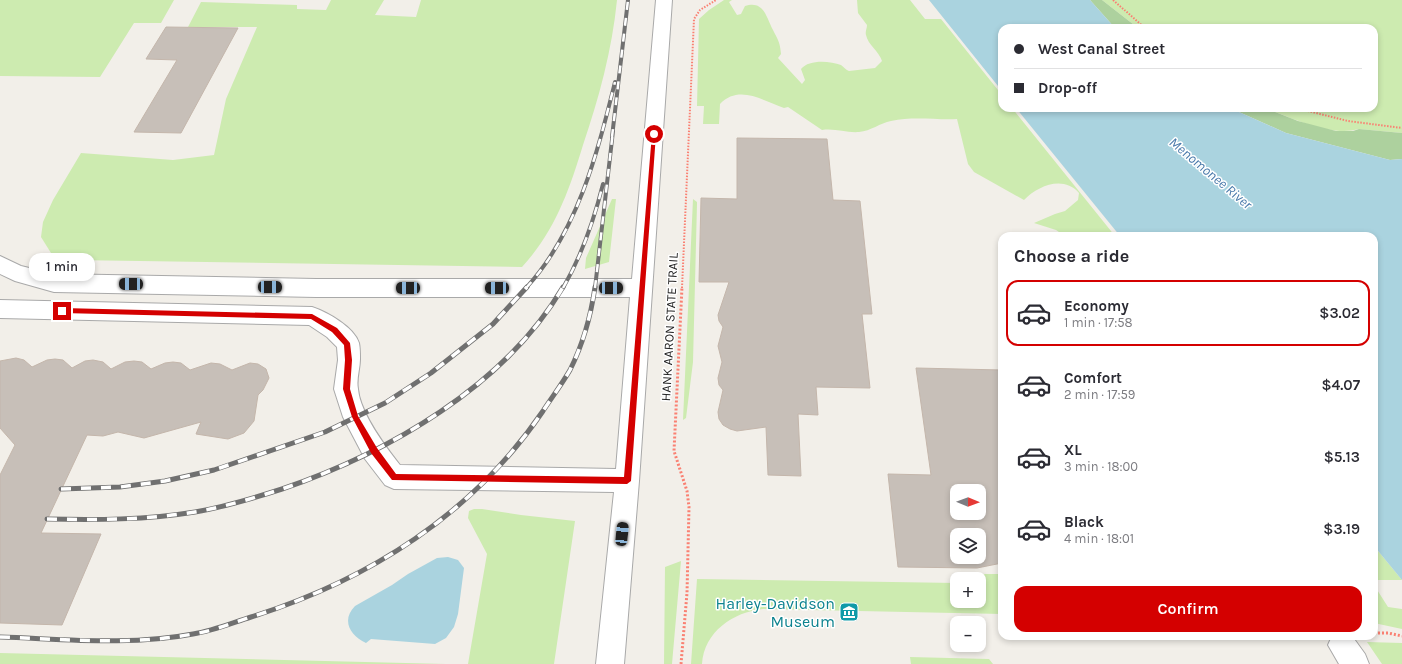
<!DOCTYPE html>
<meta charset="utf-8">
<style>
body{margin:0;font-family:Karla,sans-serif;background:#f2f2f3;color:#2b2b33;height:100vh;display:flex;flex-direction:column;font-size:15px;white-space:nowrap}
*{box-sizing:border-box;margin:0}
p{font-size:13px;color:#7c7c81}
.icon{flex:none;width:22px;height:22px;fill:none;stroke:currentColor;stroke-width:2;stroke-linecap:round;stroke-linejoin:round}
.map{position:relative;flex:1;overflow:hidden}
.panel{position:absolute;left:998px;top:232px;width:380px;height:408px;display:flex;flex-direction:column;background:#fff;border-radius:12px;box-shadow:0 2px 6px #0003}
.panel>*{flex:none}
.banner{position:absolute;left:998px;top:24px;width:380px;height:88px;border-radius:12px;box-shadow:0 2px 6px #0003;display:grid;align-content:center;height:88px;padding:0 16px;background:#fff}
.needle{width:26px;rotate:91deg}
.controls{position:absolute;left:950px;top:484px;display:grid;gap:8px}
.controls a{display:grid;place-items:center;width:36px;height:36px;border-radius:8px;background:#fff;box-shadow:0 2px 6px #0003;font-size:20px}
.end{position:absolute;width:18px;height:18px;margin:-9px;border:5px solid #d40000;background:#fff;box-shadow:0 0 0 2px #fff}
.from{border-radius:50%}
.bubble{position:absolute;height:28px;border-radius:12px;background:#fff;box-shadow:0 2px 6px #0003;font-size:13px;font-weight:600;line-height:28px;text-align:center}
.car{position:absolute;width:12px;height:24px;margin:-12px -6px;border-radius:5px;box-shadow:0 0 3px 1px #0007;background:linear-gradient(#222 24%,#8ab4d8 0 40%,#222 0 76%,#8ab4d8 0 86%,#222 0)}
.banner b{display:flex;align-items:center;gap:14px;height:38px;font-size:15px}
.banner b+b{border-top:1px solid #e1e1e2}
.banner i{width:10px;height:10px;background:#2b2b33}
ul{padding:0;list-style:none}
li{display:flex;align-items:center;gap:12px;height:66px;margin:0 8px 6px;padding:0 8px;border:2px solid transparent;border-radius:12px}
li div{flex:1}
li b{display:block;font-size:15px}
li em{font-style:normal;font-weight:600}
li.selected{border-color:#d40000}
li>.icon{width:36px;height:36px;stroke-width:1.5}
h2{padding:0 16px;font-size:18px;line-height:48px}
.primary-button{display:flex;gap:8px;margin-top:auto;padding:8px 16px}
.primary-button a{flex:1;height:46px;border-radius:12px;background:#d40000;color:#fff;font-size:16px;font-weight:600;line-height:46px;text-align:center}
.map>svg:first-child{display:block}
</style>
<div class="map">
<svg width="1402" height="664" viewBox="0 0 1402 664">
<rect width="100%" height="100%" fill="#f2efe9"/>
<path fill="#cdebb0" d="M0 0H174L161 23H134L100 77 0 76Z
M331 0H384L375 15 416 17 421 0H617C612 50 599 98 583 145 569 191 555 231 522 267L73 260 51 253 41 237 43 222 53 200 81 153 173 160 214 155 226 99 257 27H188L201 2 297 5V9L326 10Z
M724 0H732L729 2 737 15 741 14 745 6C764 0 766 17 773 30 778 40 780 42 781 54L778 58 802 84 805 80 801 69C809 59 830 61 841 65 844 67 846 70 849 71L875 68 882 61C879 51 868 45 866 35 865 32 867 28 867 25L858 13 857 0H910L925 19H941L1002 95V108H1012L1115 236H1065L1056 230 1034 223 1055 214 1065 211 1078 200 1079 193C1063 175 1038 186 1024 200L974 172 968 164 957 119C935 120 913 116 891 121 880 123 871 131 859 132 846 133 835 128 822 130L788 107 784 108C764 101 739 84 720 104L719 124H703L704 106H697L699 19 709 10Z
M1102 0H1402V133L1359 129C1331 137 1292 118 1265 108H1374V28H1138Z
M612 199H616L609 262 585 269 586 258Z
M693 199 697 202V204L693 362 686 418 683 420Z
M474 509H482L521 515 575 521 554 664H468L487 554 468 518 469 511Z
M1374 546 1402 580H1374Z
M681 561 672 664H664L665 567Z
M983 574H1002V614L763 609C733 612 704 632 702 664H691L697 579 957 583V601H979V584H985Z
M1374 585 1388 607 1402 609V629L1374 623Z
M1367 642 1402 643V664H1382Z
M0 653 446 664H0Z
M910 657 989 659 993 664H911Z"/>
<path fill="#add19e" d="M1090 0H1102L1138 28H1115Z
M1230 108H1265L1298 121 1336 131H1353L1359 129 1402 133V159L1390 160 1286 133Z"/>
<path fill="#aad3df" d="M929 0H1090L1115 28H1002V91Z
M1016 108H1230L1286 133 1390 160 1402 159V580L1374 546V236H1120Z
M448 557 458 560 464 568 458 614 454 627 446 638 435 644 371 639 366 643C350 636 341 620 355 606L392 585 408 574 437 558Z"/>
<path fill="#c7bfb8" stroke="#c4b6ab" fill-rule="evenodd" d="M166 27 238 28 181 133 134 132 177 60 146 59Z
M737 138 827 139 833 200 860 201 872 314H862L870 388 816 387 818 415 798 414 801 476 768 475 766 427 737 431 730 429 723 425 719 419 718 412 723 390 719 385 718 378 722 362 718 346 723 327 719 321 718 315 729 282H699L701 198 737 199Z
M16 358 24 360 32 367 47 360 55 359 63 360 72 368 85 361 93 360 103 362 111 369 125 362 134 361 142 362 151 369 165 363 173 362 181 363 190 370 211 363 220 364 232 370 250 363 258 364 266 369 269 378 263 390 258 395 254 421 244 433 228 439 196 434 201 422 144 438 118 432 103 436 87 435 41 533 101 534 62 625 0 623V475L15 445 0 428V361Z
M916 368 1002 370V563L977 568 898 567 888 474 931 475ZM957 491H979V513H957ZM957 535H979V557H957Z"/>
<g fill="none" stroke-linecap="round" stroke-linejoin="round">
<g stroke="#a9a9a9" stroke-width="2">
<path id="minor" d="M656 0H672L639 481 624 664H596L614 492 394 489 385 485 365 459 343 417 334 389 338 360 337 347 327 337 309 325 0 318V300L312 307C327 312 354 327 359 343 360 348 360 354 360 359 360 369 356 379 358 389 360 413 385 446 400 465L616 469 630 297H316L54 292 15 281 0 274V256L21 266 54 274 316 279H632Z
M1332 636H1352L1365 654 1369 664H1339L1328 645Z"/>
</g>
<path stroke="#fa8072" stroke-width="2" stroke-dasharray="1.5 1.5" stroke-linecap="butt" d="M1113 0 1145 28
M1296 108 1348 121 1402 128
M682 288 694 19 700 10 716 0"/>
<path stroke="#fa8072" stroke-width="3" stroke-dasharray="2 2" stroke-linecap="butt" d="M1374 633H1388L1402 636
M681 664 687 593 689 507 687 491 674 451 682 287"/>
<use href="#minor" fill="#fff" fill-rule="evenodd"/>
<g stroke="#707070" stroke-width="4">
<path id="rail-far1" d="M612 137 628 0
M526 288C578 231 597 154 615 82
M563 288C582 255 594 220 603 184
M595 288 613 131"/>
</g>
<g stroke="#707070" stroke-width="5">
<path id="rail" d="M61 489 120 487 165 481 214 470 325 432 385 403 431 373 493 324 527 287
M47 519C96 520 146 520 195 512 224 507 254 498 282 489 388 453 505 386 563 287
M0 637C64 639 130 646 193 634 213 631 232 623 251 617 369 580 473 514 543 411 552 397 562 384 570 370 583 344 591 315 595 287"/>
</g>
<use href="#rail-far1" stroke="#fff" stroke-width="2.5" stroke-dasharray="8" stroke-linecap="butt"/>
<use href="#rail" stroke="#fff" stroke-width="3.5" stroke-dasharray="10" stroke-linecap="butt"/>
</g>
<path fill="#d40000" d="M652 133 656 134 631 481 627 484 392 480 371 453 352 417 343 389 345 360 344 345 332 332 311 319 62 313 59 311 62 308 312 314 337 328 350 343 352 360 350 389 358 416 377 448 396 474 624 477Z"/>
<defs>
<g id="museum-square" transform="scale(1)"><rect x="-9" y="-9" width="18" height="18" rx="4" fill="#0f9aa8" stroke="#fff"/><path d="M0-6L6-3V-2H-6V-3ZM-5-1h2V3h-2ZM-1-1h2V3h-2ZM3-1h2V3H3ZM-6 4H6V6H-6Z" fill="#fff"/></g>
</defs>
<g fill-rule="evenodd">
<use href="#museum-square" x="849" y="612"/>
</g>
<g text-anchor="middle" stroke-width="3" stroke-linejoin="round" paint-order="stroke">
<g font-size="13" fill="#222" stroke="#fff">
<text transform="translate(669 327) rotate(-87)" y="5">HANK AARON STATE TRAIL</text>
</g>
<g font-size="14" font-style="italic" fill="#4a7aab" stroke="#fff">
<text transform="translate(1211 173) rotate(40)" y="5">Menomonee River</text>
</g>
<g font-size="16" fill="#0d838f" stroke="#fff" text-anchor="end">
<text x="835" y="609">Harley-Davidson<tspan x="835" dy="18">Museum</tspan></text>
</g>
</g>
</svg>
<div class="controls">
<a><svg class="needle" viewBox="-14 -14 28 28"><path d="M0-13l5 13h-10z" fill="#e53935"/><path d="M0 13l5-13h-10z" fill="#7c7c81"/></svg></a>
<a><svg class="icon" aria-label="layers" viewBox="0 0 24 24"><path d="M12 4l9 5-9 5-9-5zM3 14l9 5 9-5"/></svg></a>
<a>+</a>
<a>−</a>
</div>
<i class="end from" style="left:654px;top:134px"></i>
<i class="end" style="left:62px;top:311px"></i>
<div class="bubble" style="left:29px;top:253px;width:66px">1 min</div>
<i class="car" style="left:131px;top:284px;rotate:271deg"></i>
<i class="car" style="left:270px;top:287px;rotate:91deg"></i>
<i class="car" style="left:408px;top:288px;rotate:270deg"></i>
<i class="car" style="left:497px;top:288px;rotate:270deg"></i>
<i class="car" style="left:611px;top:288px;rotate:90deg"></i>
<i class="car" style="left:622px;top:534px;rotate:6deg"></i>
<div class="banner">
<b><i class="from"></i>West Canal Street</b>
<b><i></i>Drop-off</b>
</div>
<section class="panel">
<h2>Choose a ride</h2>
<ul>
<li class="selected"><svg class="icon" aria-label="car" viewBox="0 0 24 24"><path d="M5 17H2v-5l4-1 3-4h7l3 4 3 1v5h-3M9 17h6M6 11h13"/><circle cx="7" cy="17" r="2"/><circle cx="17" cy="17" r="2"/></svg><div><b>Economy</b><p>1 min · 17:58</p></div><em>$3.02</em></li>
<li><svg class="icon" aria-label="car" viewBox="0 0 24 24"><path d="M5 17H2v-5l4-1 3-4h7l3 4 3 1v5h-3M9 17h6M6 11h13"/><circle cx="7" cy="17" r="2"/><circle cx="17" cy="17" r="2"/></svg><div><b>Comfort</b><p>2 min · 17:59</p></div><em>$4.07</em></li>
<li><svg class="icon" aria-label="car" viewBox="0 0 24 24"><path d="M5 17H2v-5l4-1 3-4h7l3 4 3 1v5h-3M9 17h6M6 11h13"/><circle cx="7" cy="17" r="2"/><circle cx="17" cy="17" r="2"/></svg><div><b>XL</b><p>3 min · 18:00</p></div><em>$5.13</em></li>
<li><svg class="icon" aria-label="car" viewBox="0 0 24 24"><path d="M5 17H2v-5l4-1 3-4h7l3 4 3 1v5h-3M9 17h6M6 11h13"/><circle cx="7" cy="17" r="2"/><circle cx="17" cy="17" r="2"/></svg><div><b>Black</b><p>4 min · 18:01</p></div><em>$3.19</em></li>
</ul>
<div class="primary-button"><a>Confirm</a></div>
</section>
</div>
